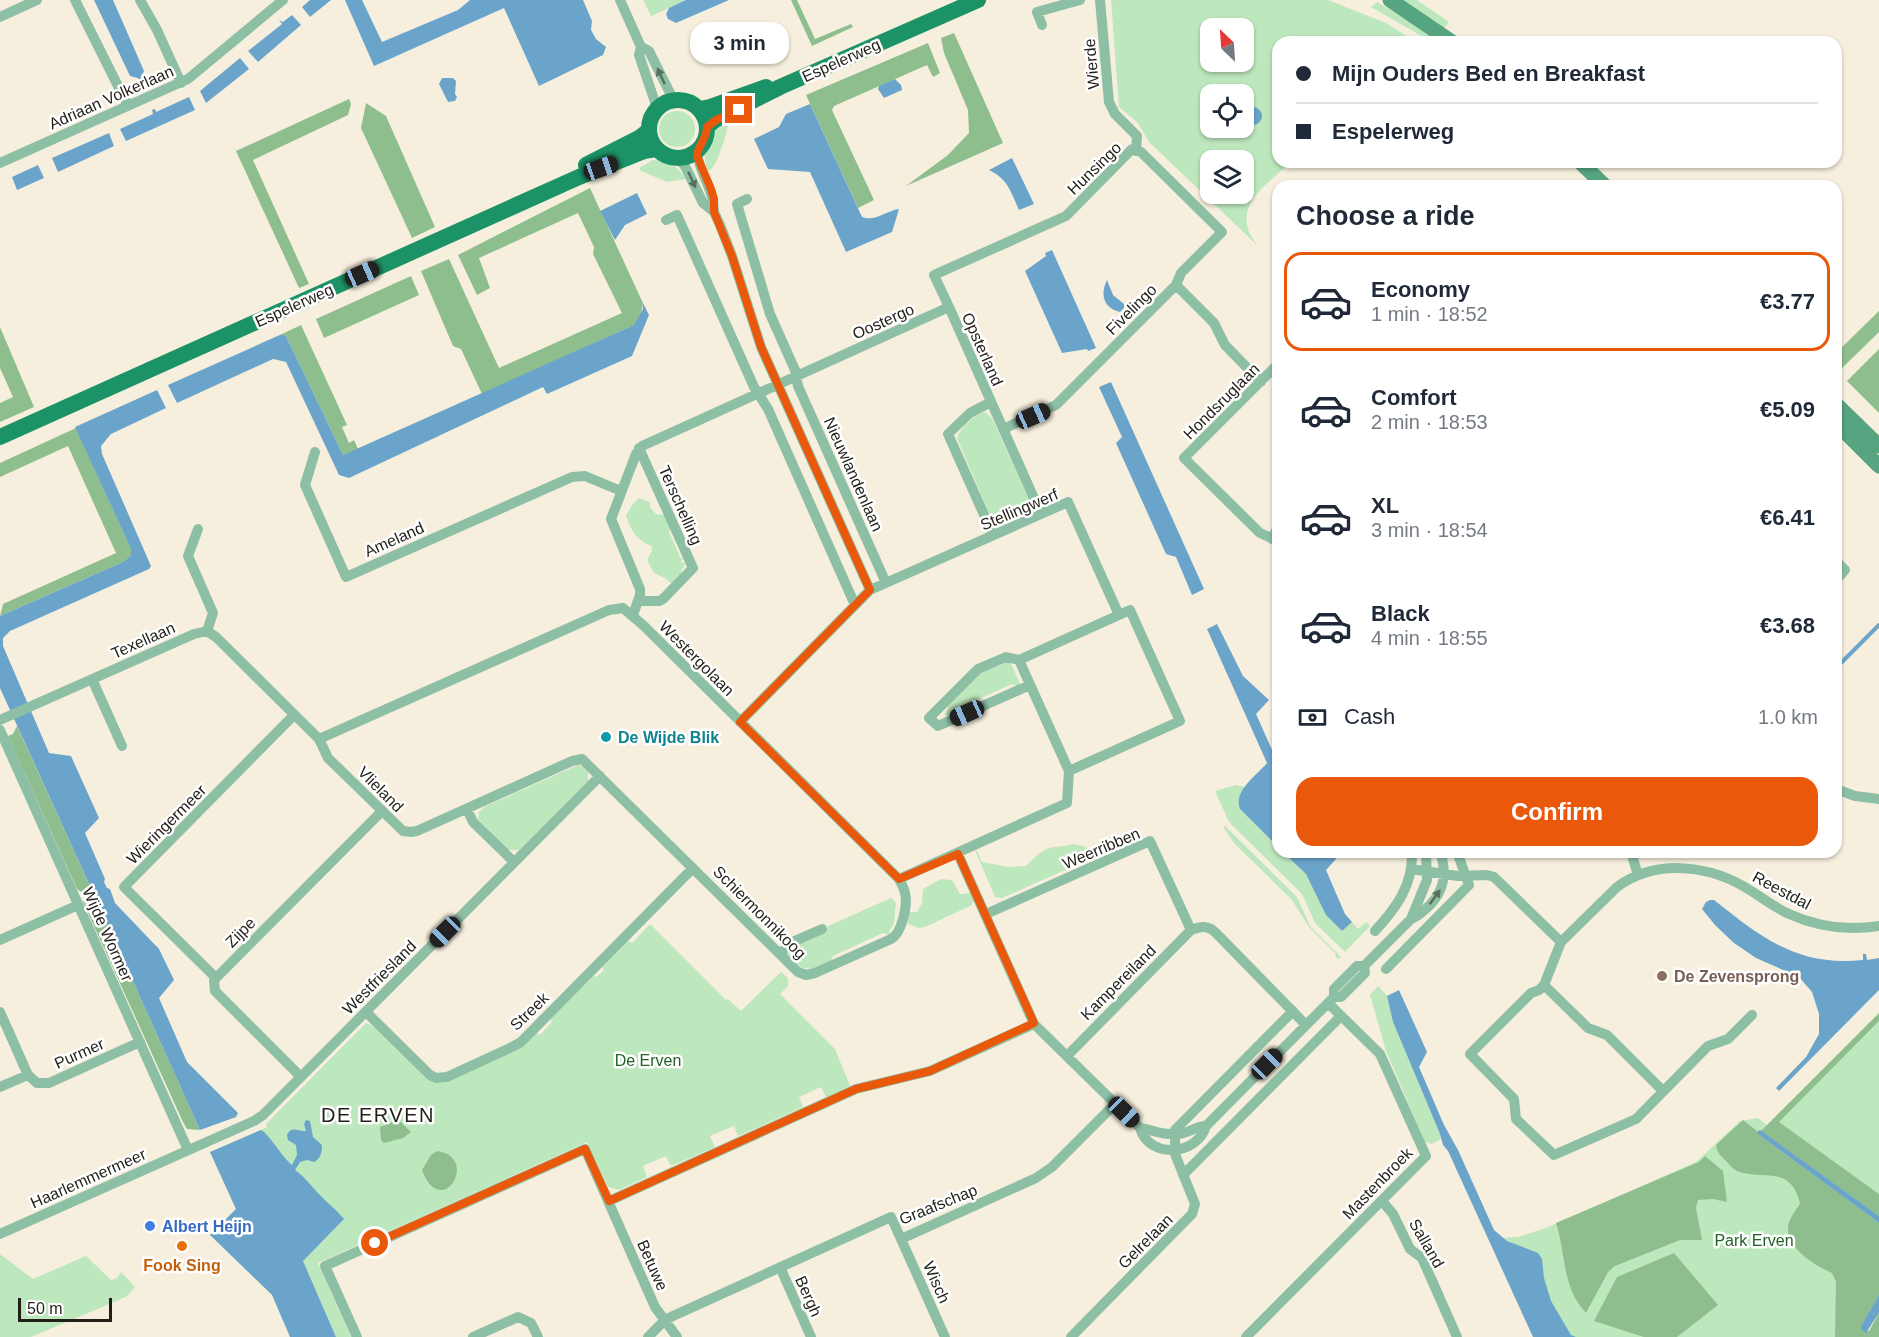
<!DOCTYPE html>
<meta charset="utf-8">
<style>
body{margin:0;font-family:Arial,sans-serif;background:#f2f2f3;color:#1f2937;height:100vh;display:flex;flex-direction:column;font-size:22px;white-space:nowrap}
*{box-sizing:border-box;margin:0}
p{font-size:20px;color:#747a83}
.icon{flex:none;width:33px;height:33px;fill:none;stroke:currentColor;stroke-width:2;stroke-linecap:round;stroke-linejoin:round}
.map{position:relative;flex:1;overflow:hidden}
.details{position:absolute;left:1272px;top:180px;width:570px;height:678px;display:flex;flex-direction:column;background:#fff;border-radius:18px;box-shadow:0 2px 4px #0004}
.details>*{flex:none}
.hud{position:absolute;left:1272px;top:36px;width:570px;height:132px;border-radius:18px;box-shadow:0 2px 4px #0004;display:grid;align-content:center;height:132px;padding:0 24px;background:#fff}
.needle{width:39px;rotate:335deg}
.controls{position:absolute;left:1200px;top:18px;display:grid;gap:12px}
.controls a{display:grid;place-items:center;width:54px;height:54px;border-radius:12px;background:#fff;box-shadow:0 2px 4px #0004;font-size:30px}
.scale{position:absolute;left:18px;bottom:15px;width:94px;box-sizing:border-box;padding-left:6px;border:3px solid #221f19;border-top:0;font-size:16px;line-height:21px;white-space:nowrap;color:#221f19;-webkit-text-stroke:4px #fff;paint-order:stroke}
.end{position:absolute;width:27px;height:27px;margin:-14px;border:8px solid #ea580c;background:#fff;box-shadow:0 0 0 3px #fff}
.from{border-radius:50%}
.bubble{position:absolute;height:42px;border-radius:18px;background:#fff;box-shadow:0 2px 4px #0004;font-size:20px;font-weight:700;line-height:42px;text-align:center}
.car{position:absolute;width:18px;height:36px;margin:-18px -9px;border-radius:8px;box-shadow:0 0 4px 2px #0007;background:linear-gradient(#222 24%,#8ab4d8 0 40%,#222 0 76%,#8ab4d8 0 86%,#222 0)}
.hud b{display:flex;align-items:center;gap:21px;height:57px;font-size:22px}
.hud b+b{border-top:2px solid #e0e1e3}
.hud i{width:15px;height:15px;background:#1f2937}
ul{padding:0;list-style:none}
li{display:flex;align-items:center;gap:18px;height:99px;margin:0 12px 9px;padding:0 12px;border:3px solid transparent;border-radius:18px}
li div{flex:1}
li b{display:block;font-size:22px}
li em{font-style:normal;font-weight:700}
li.current{border-color:#ea580c}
li>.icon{width:54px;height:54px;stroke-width:1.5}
h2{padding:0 24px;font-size:27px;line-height:72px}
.pay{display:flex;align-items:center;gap:15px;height:66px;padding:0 24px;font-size:22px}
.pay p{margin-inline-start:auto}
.button{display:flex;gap:12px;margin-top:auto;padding:12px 24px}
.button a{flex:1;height:69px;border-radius:18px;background:#ea580c;color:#fff;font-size:24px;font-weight:700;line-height:69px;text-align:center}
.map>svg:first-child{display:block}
</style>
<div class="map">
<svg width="1879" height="1337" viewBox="0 0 1879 1337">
<rect width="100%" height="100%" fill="#f7efde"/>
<path fill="#bde7bc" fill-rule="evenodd" d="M643 0H687L651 16Z
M1111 0H1328L1386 23 1416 42H1278V162H1292C1274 178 1242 198 1247 225 1248 233 1254 240 1258 246L1149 142 1138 123 1119 107ZM1210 28H1244V62H1210ZM1210 94H1244V128H1210ZM1210 160H1244V194H1210Z
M1402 0H1417L1449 22 1443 29Z
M1377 2 1422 29 1437 42H1432L1371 7Z
M659 129a18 18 0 1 1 36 0a18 18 0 1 1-36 0Z
M728 120C730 126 719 157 715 164 714 167 711 169 708 171 699 150 711 132 728 120Z
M653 160C668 161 678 166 686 179L667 182 641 171 639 168Z
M985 412 992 418 1032 506C1028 518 1010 522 999 526L993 523 957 438C961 427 973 416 985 412Z
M639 498 650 502V507L656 514 666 515 671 526 669 532 680 557 684 559 681 560 682 563 686 562 680 574 682 576 678 575 676 578 678 580 673 585 665 578 654 573 647 560 652 551V546C636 540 632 532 626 516L632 505Z
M1010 661 1020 684 1017 686 1012 684 954 710 951 716 945 715 948 708 947 706 981 673Z
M578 765 582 766 588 772V781L519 850H508L478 819 479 812 484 807Z
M1236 785 1246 787 1241 792 1240 809 1278 847V852H1283L1306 874 1342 931 1352 922 1358 929 1366 922 1370 926 1345 952 1315 923 1302 894 1229 822 1215 791Z
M1225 826 1297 897 1310 926 1341 957 1338 959 1335 956 1336 954 1309 927 1292 900 1234 843 1223 827Z
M1074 844 1086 847 1099 855 1002 898 995 897 975 850 976 849 982 862 1008 867 1026 866C1034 858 1042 849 1054 847 1060 846 1067 846 1074 844Z
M941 879 952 880 960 894 970 893 973 900 972 905 925 927 919 928 908 924 909 912H917L922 903 923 889Z
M891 898 896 903 894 923 889 932 890 935 883 933 833 956 831 961 814 969 802 968 787 954 792 947 828 928V926Z
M650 924 726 1000 728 999 741 1011 781 972 788 978V986L780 994 835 1049 850 1086 826 1097 821 1087 799 1097 803 1107 738 1136 734 1126 710 1136 715 1147 671 1166 666 1156 643 1166 647 1177 619 1190 608 1187 587 1142 318 1263 351 1337H336L307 1271 210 1235 236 1209 210 1152 267 1127 266 1124 366 1023 373 1026 426 1078 436 1083 447 1082 516 1051 537 1033 540 1035 552 1022 550 1019 594 976 596 977 604 970 602 967 628 941 632 943Z
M1378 986 1387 996 1393 1022 1440 1134 1441 1139 1432 1144 1425 1142 1386 1051 1370 995Z
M1879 1021V1194L1778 1122Z
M1758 1118 1879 1214V1303L1861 1337H1536L1512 1243 1501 1238 1518 1237 1546 1228 1696 1162 1740 1121Z
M0 1254 33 1279 86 1256 111 1280 117 1278 121 1272 135 1287 126 1297 31 1337H0Z"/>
<path fill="#8fbe8e" d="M791 0H797L815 39 851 24 853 27 812 46Z
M954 33 1003 143 906 186 948 155 969 133 968 110 944 53 941 38Z
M928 43 940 73 933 77 927 65 834 106 832 110 874 200 858 208 806 95Z
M349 99 351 104 348 115 253 160 309 284 299 288 236 151Z
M366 103 386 116 435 227 412 238 361 128Z
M590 188 642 301C643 311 640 317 634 325L482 394 461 349 453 346 421 271 449 259 499 368 622 313 593 254 594 247 578 213 479 258 490 288 477 295 458 255Z
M411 276 419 295 324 338 316 319Z
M1879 311V332L1838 372 1836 353Z
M301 325 347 425 342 427 349 443 354 440 358 449 343 455 286 336 282 334Z
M0 327 34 407 0 422V403L13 397 0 368Z
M1879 349V413L1847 381Z
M76 428 131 549V555L123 562 0 616 3 604 116 553 68 446 0 477V463Z
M17 726 90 886 93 887 81 892 77 889 8 736 13 734Z
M95 893 94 895 200 1130 187 1129 183 1122 83 902 85 897Z
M1879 1013V1021L1779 1122 1879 1194V1216L1761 1131Z
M1743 1120 1757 1131 1758 1134 1879 1223V1295L1861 1326 1869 1331 1879 1313V1337H1835L1836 1282 1832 1273C1816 1266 1789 1250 1788 1230 1787 1220 1796 1211 1800 1203 1790 1164 1764 1181 1737 1171 1733 1169 1729 1164 1726 1161 1721 1156 1717 1153 1716 1145Z
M395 1121 401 1122 411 1132 403 1138 384 1143 381 1140 380 1127Z
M437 1151C481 1157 441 1222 422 1170L431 1155Z
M1705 1156 1723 1171 1727 1202 1713 1199 1698 1200 1696 1208 1702 1240H1680L1615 1266 1608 1272 1586 1313C1580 1306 1574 1298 1571 1289 1563 1268 1563 1244 1556 1223L1699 1162Z
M1674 1253 1718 1305 1677 1337H1644L1594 1321 1617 1277Z"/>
<path fill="#6ba4cb" d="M94 0H113L144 71 141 77 142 80 139 81 138 78 130 76Z
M310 0H331L310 17 302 7Z
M345 0H362L382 42 458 10 470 0H583L592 21 591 30 596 39 606 47 603 55 539 86 504 8 374 66Z
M686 0H729L676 23 668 19 666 14 669 8Z
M292 15 301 25 258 62 248 51 282 24 279 20 283 22Z
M240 58 249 69 206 103 200 91Z
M442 78H453L456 81 455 94 457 97 455 101 448 102 439 84Z
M895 79 901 85 902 90 884 98 878 89 879 86Z
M189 97 195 110 126 141 120 129 153 114 152 110 155 109 156 112Z
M810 104 862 217C876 222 885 211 899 209L892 232 846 252 810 172 768 169 754 139 779 127 786 114Z
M1244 116a9 9 0 1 1 18 0a9 9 0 1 1-18 0Z
M109 133 114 146 58 172 52 158Z
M1012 158 1034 204 1019 210C1011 192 1008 179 989 170Z
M38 165 44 178 17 190 12 177Z
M637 193 647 214 625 225 615 240 600 211Z
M1052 250 1096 348 1088 351 1087 349 1062 353 1025 271 1046 256 1045 253Z
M1107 280 1113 295 1124 304V308L1120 312C1103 308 1100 294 1107 280Z
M642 301 649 315 632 356 547 394 543 387 349 478 339 475 286 362 273 359 177 403 168 385 282 334 286 336 343 455 634 325 643 309Z
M1111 382 1204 589 1192 595 1176 557 1166 554 1116 443 1122 437 1099 387Z
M157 390 166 408 111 434 101 446 102 454 151 566 149 569 10 631 3 638V646L49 753 71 756 99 818 85 833 105 879 104 882 107 888 110 889 115 903 159 949 174 980 159 998 187 1062 238 1113 236 1117 200 1130 94 895 93 887 90 886 0 688V616L123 562 131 555V549L75 427Z
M1217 624 1243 676 1269 700 1256 714 1278 763V847L1240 809C1233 791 1256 776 1267 763L1207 629Z
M1283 852H1333L1336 859 1326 870 1345 914 1352 922 1342 931 1326 915 1306 874Z
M1710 900H1714C1762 938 1798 967 1863 960V954H1866L1867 960 1879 958V990L1779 1091 1776 1088 1806 1057 1819 1034V1014L1812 992 1799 977 1756 958 1734 943 1715 925 1702 909 1706 902Z
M1399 990 1427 1052 1419 1067 1444 1125 1458 1150 1494 1230 1507 1241 1538 1253 1542 1259 1544 1278 1551 1301 1571 1335 1576 1337H1533L1448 1151 1443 1145 1440 1134 1393 1022 1387 996Z
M306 1120 310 1121 313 1137 322 1145C322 1153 321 1158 314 1162L307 1160 300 1162 295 1170C305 1177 311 1186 319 1194 327 1203 336 1209 344 1219L303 1261 336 1337H290L272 1295 210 1235 236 1209 210 1152 261 1130C269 1134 282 1157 292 1165L297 1155 296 1145 288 1140 287 1135C292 1125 298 1132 306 1131L304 1124Z
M1760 1130 1879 1216V1223L1758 1134 1757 1132Z
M1879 1295V1313L1866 1333 1862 1330 1861 1326Z"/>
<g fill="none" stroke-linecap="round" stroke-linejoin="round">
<path stroke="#6ba4cb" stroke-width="4" d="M1836 668 1879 625
M1692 855V852"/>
<path stroke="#8dbfa5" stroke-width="10" d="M75 0 128 106
M140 0 157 30 181 83
M620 0 641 47 639 55 657 108
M1100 0 1109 102 1115 114 1137 136 1136 151
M0 17 37 0
M1042 25 1037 12 1080 0
M641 47 649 51 671 95 675 100
M697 151C698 172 714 188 714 212
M679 158 686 168 703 203 714 212 720 225 732 256 761 347 870 590 740 722
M0 163 188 79 283 0
M747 199 737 204 770 314 795 370 798 386 886 583
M666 220 677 215 754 387 768 409 855 605
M1176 285 1214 323 1225 345 1261 382
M949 307 1041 514
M1278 364 1184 458 1260 533 1278 541
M991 402 970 413 948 434 993 535
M315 452 305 485 346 577 572 477 585 476 621 491
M198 529 188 556 213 613 207 631
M1272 539 1278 527
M1836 561 1845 570 1836 580
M870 590 1068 502 1119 615
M638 601H659L663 599 693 568 639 448
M633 615 640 595V589L611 519 636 454 642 446 949 307 934 275 1066 216 1132 149 1141 152 1222 232 1181 273 1176 285 1056 405 1003 429
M1019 660 1130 610 1180 721 1069 771
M1019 660 1006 657 978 669 929 718 938 726 1030 685
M92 679 122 746
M0 720 194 634 207 631 216 637 319 739 328 758 403 831 411 832 417 831 572 761 582 759 798 972 806 975 815 973 891 939C902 933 908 905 905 893 904 888 901 883 899 879L644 626 623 608 609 610 319 739
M0 730 188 1150
M1836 789 1855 796 1879 799
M467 809 473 822 514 862
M1631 852 1638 875
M958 854 1034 1024 1140 1128C1149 1159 1197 1156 1206 1126L1334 997V989L1357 966H1364L1411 919C1419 916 1423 911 1430 905 1445 889 1447 872 1440 852
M1411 869 1458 876 1487 875 1494 877 1561 942
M899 879 1067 803 1069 771 1019 660
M986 914 1150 841 1191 930
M1411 919 1427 880 1426 852
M1375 931C1397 907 1413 885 1412 852
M0 940 78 905
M780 954 790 943 822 929
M1386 969 1469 885 1457 852
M216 978 124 887 294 715
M1544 985 1588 1028 1607 1035 1663 1091
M1334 997H1341L1365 973 1364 966
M0 1012 28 1075
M366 1012 430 1075 436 1078 447 1077 510 1048 521 1042 693 868
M1752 1015 1728 1039 1708 1046 1636 1119 1554 1155 1516 1119 1514 1099 1470 1054 1531 993 1539 990 1544 985 1561 942 1617 887C1654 860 1704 864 1743 886 1759 895 1773 907 1789 914 1818 927 1848 931 1879 926
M1067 1056 1191 930C1201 926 1208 925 1216 933L1306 1025
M301 1077 215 991 214 980 382 811
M0 1087 28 1075 37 1083H49L140 1042
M1140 1128C1153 1130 1164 1136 1179 1134 1189 1133 1196 1126 1206 1126
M1183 1175 1341 1016
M609 1201 856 1089 930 1071 1034 1024
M1382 1201 1393 1214 1410 1249 1422 1258 1457 1337
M0 1234 254 1121 263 1115 600 776
M901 1239 945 1337
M780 1267 811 1337
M357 1337 325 1266 585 1149 655 1307 677 1337
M473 1337 518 1317 531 1323 538 1337
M648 1337 665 1320 673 1316 891 1217 901 1239 1036 1178 1052 1167 1115 1104
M1071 1337 1192 1214 1195 1204 1175 1154V1130L1293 1011
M1246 1337 1426 1156 1380 1054 1328 1003"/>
<path stroke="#56a580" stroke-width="15" d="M1390 0 1452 42
M1580 162 1605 186
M1836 404 1879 446
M1836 423 1879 466"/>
<path stroke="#1c9366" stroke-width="16" d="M649 129a29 29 0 1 1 58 0a29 29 0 1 1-58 0Z
M700 109 710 107 766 87
M707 127 715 120 780 87 978 0
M586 165 639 138 648 131
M0 437 579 177 644 151 656 149"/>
</g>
<defs><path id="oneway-solid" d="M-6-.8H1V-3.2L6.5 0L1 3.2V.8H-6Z" transform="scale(1.5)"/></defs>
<g fill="#586f5f">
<use href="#oneway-solid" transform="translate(661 76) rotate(-115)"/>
<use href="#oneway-solid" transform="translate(692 180) rotate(65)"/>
<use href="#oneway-solid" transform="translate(1435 897) rotate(-54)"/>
</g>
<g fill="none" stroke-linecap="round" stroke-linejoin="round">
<path stroke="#ea580c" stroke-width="8" d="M375 1243 585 1149 609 1201 856 1089 930 1071 1034 1023 958 854 899 879 740 722 870 590 761 347 732 256 714 212V199L711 189 697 156C697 147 707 139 707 127L716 120 739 110"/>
</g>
<circle fill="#0f9aa8" stroke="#fff" stroke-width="2" cx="606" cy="737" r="6"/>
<circle fill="#8d6e63" stroke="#fff" stroke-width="2" cx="1662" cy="976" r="6"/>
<circle fill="#3f7fe0" stroke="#fff" stroke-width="2" cx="150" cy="1226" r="6"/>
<circle fill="#e8710a" stroke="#fff" stroke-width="2" cx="182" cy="1246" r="6"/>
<g text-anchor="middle" stroke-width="5" stroke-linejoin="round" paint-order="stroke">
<g font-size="16" fill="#221f19" stroke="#fff">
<text transform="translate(841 60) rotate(-24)" y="6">Espelerweg</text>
<text transform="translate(1091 64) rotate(-95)" y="6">Wierde</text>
<text transform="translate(111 97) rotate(-24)" y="6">Adriaan Volkerlaan</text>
<text transform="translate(1094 168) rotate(-44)" y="6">Hunsingo</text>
<text transform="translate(294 305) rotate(-24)" y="6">Espelerweg</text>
<text transform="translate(1131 309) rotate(-45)" y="6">Fivelingo</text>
<text transform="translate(883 321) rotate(-24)" y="6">Oostergo</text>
<text transform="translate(983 349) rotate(66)" y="6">Opsterland</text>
<text transform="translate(1221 401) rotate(-45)" y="6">Hondsruglaan</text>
<text transform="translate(854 474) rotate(66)" y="6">Nieuwlandenlaan</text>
<text transform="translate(681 505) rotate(66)" y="6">Terschelling</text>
<text transform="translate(1019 509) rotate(-23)" y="6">Stellingwerf</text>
<text transform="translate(394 539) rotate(-24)" y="6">Ameland</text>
<text transform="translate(143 640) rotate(-24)" y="6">Texellaan</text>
<text transform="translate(697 658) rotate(45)" y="6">Westergolaan</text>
<text transform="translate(381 789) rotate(45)" y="6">Vlieland</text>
<text transform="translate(166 824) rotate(-45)" y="6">Wieringermeer</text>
<text transform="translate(1101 848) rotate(-23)" y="6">Weerribben</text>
<text transform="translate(1782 890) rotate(28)" y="6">Reestdal</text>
<text transform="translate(760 912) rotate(45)" y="6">Schiermonnikoog</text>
<text transform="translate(240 932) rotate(-45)" y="6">Zijpe</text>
<text transform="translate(108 934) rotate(66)" y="6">Wijde Wormer</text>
<text transform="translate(379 977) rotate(-45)" y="6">Westfriesland</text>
<text transform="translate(1118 982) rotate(-45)" y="6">Kampereiland</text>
<text transform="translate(529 1011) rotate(-44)" y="6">Streek</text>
<text transform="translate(79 1053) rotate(-24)" y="6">Purmer</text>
<text transform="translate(88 1178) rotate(-24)" y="6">Haarlemmermeer</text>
<text transform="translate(1377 1183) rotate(-46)" y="6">Mastenbroek</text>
<text transform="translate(938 1204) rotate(-22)" y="6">Graafschap</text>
<text transform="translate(1145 1241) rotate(-45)" y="6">Gelrelaan</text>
<text transform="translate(1427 1243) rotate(60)" y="6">Salland</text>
<text transform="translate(653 1265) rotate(66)" y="6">Betuwe</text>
<text transform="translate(937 1282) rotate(66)" y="6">Wisch</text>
<text transform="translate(809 1296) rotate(66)" y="6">Bergh</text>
</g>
<g font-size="16" font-weight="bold" fill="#0d838f" stroke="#fff" text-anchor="start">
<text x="618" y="743">De Wijde Blik</text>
</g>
<g font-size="16" font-weight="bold" fill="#785e54" stroke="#fff" text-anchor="start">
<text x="1674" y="982">De Zevensprong</text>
</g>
<g font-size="16" fill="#226226" stroke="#fff">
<text x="648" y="1066">De Erven</text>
<text x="1754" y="1246">Park Erven</text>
</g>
<g font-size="16" font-weight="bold" fill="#366cbe" stroke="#fff" text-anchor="start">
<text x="162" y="1232">Albert Heijn</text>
</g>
<g font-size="16" font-weight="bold" fill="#c56008" stroke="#fff">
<text x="182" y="1271">Fook Sing</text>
</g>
<g font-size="20" letter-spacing="1.5" fill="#221f19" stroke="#fff">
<text x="378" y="1122">DE ERVEN</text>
</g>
</g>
</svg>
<div class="controls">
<a><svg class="needle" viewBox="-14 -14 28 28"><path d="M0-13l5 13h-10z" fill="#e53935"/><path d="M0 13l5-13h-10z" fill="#747a83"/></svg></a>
<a><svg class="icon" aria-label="locate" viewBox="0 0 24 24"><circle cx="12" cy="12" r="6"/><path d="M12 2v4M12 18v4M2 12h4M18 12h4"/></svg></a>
<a><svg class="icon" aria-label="layers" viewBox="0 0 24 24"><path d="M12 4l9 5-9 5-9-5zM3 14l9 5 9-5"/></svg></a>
</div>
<div class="scale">50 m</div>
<i class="end from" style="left:375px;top:1243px"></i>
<i class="end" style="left:739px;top:110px"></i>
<div class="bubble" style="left:690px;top:22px;width:99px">3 min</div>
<i class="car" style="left:601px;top:168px;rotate:71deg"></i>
<i class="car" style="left:362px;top:274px;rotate:66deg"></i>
<i class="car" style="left:1033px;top:416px;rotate:66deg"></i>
<i class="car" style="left:967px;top:713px;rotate:246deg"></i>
<i class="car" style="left:445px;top:932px;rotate:225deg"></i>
<i class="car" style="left:1267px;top:1064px;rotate:45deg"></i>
<i class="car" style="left:1124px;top:1112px;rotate:134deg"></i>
<div class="hud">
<b><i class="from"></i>Mijn Ouders Bed en Breakfast</b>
<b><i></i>Espelerweg</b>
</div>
<section class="details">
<h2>Choose a ride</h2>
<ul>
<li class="current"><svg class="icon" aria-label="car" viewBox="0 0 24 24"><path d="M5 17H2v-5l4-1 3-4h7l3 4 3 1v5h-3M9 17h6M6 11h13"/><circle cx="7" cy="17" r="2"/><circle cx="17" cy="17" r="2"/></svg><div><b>Economy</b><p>1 min · 18:52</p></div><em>€3.77</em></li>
<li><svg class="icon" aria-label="car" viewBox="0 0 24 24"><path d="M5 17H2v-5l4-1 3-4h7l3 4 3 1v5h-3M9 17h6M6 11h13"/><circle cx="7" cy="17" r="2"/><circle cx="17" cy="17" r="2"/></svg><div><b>Comfort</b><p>2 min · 18:53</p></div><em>€5.09</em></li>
<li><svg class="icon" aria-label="car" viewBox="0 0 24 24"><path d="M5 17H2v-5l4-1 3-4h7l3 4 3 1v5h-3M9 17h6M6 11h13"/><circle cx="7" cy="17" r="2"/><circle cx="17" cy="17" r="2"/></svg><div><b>XL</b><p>3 min · 18:54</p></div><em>€6.41</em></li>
<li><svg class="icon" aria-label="car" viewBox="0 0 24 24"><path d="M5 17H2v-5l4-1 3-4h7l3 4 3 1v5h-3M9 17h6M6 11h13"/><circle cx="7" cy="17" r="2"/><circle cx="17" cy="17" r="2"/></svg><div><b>Black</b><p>4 min · 18:55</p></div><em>€3.68</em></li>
</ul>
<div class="pay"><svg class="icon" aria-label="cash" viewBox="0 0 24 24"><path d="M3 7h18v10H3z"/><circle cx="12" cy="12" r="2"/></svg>Cash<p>1.0 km</p></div>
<div class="button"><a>Confirm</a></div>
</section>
</div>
